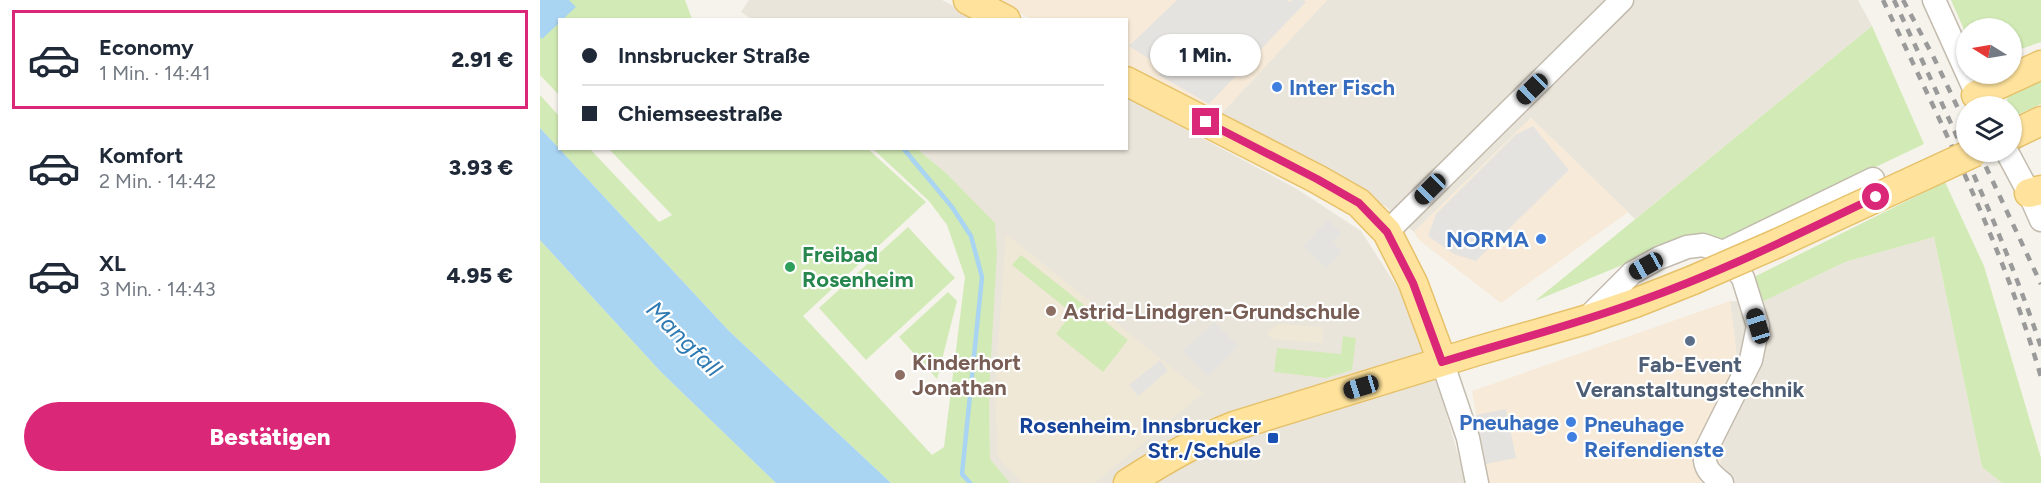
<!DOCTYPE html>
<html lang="de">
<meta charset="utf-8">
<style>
body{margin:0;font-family:Figtree,sans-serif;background:#f6f6f7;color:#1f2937;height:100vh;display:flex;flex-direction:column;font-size:22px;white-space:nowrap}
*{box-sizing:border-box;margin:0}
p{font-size:20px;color:#747a83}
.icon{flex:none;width:33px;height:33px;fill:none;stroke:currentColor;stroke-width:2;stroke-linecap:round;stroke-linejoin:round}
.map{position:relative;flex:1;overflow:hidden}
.drawer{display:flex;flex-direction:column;background:#fff;width:540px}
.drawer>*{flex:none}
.guide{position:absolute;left:18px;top:18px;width:570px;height:132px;border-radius:0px;box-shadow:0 2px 4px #0004;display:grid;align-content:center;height:132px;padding:0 24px;background:#fff}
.needle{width:39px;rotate:281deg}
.buttons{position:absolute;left:1416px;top:18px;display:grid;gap:12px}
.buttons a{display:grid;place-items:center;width:66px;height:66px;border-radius:50%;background:#fff;box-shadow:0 2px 4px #0004;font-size:30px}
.end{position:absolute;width:27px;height:27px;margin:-14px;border:8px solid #db2777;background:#fff;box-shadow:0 0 0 3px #fff}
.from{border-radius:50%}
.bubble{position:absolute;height:42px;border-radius:21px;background:#fff;box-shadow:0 2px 4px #0004;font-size:20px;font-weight:800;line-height:42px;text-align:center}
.car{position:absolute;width:18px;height:36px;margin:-18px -9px;border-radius:8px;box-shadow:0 0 4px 2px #0007;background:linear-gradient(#222 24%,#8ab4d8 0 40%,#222 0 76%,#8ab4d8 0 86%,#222 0)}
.guide b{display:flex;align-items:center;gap:21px;height:57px;font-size:22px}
.guide b+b{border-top:2px solid #e0e1e3}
.guide i{width:15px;height:15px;background:#1f2937}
ul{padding:10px 0 0;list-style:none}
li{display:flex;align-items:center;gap:18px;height:99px;margin:0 12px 9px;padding:0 12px;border:3px solid transparent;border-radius:0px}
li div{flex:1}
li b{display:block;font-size:22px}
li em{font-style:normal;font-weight:800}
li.active{border-color:#db2777}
li>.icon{width:54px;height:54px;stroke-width:1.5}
.action{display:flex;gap:12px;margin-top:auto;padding:12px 24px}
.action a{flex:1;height:69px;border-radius:36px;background:#db2777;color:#fff;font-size:24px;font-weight:800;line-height:69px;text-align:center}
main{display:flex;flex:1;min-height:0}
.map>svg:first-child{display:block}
</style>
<main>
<section class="drawer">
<ul>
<li class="active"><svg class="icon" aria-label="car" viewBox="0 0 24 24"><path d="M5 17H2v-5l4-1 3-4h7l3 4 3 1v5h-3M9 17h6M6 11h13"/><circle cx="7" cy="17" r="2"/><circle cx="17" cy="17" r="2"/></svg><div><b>Economy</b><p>1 Min. · 14:41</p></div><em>2.91 €</em></li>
<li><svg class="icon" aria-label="car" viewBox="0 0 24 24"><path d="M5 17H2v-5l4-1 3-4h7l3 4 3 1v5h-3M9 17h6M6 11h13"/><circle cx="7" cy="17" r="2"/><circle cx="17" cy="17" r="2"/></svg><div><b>Komfort</b><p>2 Min. · 14:42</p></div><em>3.93 €</em></li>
<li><svg class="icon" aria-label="car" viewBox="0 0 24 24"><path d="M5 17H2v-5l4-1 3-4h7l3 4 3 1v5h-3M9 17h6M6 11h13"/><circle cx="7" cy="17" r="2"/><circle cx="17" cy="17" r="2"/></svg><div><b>XL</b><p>3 Min. · 14:43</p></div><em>4.95 €</em></li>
</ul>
<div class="action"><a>Bestätigen</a></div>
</section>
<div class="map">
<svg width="1501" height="483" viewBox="0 0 1501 483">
<rect width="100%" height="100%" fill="#f6f3ec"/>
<path fill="#eae5da" d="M209 0H402L439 19 213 20 201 12Z
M787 0H1318L1332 26 1095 219 991 118 874 232 845 206 678 117Z
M587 98 757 189 821 231 859 290 902 398 926 483H470L450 460 449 392 406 173 377 149 586 148Z
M1394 237 1442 467 1462 483H1193L1179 471 1197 359 1190 301 1222 302 1305 262Z"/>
<path fill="#f7ead8" d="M454 0H787L678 117 587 70 586 20 491 19Z
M991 118 1088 212 961 303 879 240 874 232Z
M1190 301 1197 359 1179 471 1193 483H948L932 391Z"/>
<path fill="#efe8d6" d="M466 234 663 393 555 483H482L458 457 455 389Z
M738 324 783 327 782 343 732 339 727 333Z"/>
<path fill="#d2eab5" d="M0 0H145L152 19 20 20 19 95 0 75Z
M1411 0H1501V42L1472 52V28H1426V34Z
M1332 26 1384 144 1147 257 1109 254 995 301Z
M1501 73V104L1472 117V106H1469L1466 95Z
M0 95 19 116 20 148 50 149 119 222 132 215 69 149H328L386 202 263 316 392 455 404 447 425 277 407 225 389 201 333 149H377L406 173 455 223 457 253 449 392 450 459 470 483H351L189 331 0 128Z
M1405 182 1444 266 1501 458V483H1462L1442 467 1394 237 1305 262 1222 302 1212 278Z
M368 227 415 278 326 360 279 308Z
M0 240 121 372 236 483H0Z
M481 255 588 340 563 372 516 334 532 313 472 265Z
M408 292 417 301 397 379 359 337Z
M803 336 816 338 812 370 786 378 734 372 737 348 801 354Z"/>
<path fill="#e5e3e0" d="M637 0H747L750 2 752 0H763L766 2 669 104 619 75 622 67 589 46Z
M993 126 1029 170 936 261 914 254 888 236 896 214 975 135Z
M788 220 802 233 793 242 802 251 786 268 763 246Z
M674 322 698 346 668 376 643 351Z
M620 360 628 371 598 396 589 385Z
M966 409 976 458 946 464 936 415Z"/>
<path fill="#a9d4f2" d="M0 0H29L36 7 23 19 20 20 19 23 2 39 0 37Z
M0 128 189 331 351 483H236L121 372 0 240Z"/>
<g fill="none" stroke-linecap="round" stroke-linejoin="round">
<path stroke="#a9d4f2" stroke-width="4.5" d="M363 148 412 207 431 236 442 277 422 474 430 483"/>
<g stroke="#c2bbae" stroke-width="25">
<path id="minor" d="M1394 0 1442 106
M1467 152 1489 193 1501 220
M847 232 1082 0
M1183 252 1333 179
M1046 319 1092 273 1119 258 1147 247 1163 245 1183 252 1203 278 1218 326 1211 360 1165 452C1163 468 1171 474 1182 483
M902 361 928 438 937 483"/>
</g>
<g stroke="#e6c16a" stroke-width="31">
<path id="major" d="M428 0 466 20
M586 81 777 179 819 203 847 232 873 283 902 361
M1436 95 1501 65
M1472 135 1501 121
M1489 193 1501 190
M588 483C622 461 656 441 694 426L937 351 1045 320 1095 303 1153 280"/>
</g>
<use href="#minor" stroke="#fff" stroke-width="22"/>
<use href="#major" stroke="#ffe39c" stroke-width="28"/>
<path stroke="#9a9a9a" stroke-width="4.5" stroke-dasharray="8 8" stroke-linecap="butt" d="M1343 0C1401 123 1463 246 1501 377
M1354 0C1407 114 1461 228 1501 347
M1363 0 1394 58 1426 125
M1439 152 1501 284"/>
<g stroke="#e6c16a" stroke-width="31" stroke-linecap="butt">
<path id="major-bridge" d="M1153 280 1238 243 1435 152"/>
</g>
<use href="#major-bridge" stroke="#ffe39c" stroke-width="28"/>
</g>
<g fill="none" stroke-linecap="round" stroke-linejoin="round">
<path stroke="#db2777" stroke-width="8" d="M666 122 777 179 819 203 847 232 873 283 902 362C966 342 1031 326 1094 303 1177 274 1257 235 1336 197"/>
</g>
<g fill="#3f7fe0" stroke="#fff" stroke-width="2">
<circle cx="737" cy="87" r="6"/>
<circle cx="1001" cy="239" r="6"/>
<circle cx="1031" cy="422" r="6"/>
<circle cx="1032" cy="437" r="6"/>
</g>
<circle fill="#2e9e5b" stroke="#fff" stroke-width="2" cx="250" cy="267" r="6"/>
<g fill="#8d6e63" stroke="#fff" stroke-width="2">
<circle cx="511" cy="311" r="6"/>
<circle cx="360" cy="375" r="6"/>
</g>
<circle fill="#5c6f8a" stroke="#fff" stroke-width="2" cx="1150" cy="341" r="6"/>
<rect fill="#1a4fb4" stroke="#fff" stroke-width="2" x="727" y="432" width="12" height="12" rx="3"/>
<g text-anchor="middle" stroke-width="4.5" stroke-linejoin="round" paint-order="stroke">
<g font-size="22" font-weight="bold" fill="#366cbe" stroke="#fff" text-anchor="start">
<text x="749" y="95">Inter Fisch</text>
<text x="989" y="247" text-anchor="end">NORMA</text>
<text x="1019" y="430" text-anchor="end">Pneuhage</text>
<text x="1044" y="432">Pneuhage<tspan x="1044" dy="25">Reifendienste</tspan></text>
</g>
<g font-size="22" font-weight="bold" fill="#27864d" stroke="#fff" text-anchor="start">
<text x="262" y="262">Freibad<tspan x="262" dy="25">Rosenheim</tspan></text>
</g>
<g font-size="22" font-weight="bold" fill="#785e54" stroke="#fff" text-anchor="start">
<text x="523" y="319">Astrid-Lindgren-Grundschule</text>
<text x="372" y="370">Kinderhort<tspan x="372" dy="25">Jonathan</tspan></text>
</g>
<g font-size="22" font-weight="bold" fill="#4e5e75" stroke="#fff">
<text x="1150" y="372">Fab-Event<tspan x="1150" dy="25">Veranstaltungstechnik</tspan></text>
</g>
<g font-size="22" font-weight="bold" fill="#164399" stroke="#fff" text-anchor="end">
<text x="721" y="433">Rosenheim, Innsbrucker<tspan x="721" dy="25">Str./Schule</tspan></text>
</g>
<g font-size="24" font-style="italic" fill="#2e7ab2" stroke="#fff">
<text transform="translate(144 339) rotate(45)" y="8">Mangfall</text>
</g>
</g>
</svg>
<div class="buttons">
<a><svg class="needle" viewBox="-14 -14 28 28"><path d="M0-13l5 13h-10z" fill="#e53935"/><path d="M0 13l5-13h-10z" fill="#747a83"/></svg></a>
<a><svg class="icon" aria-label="layers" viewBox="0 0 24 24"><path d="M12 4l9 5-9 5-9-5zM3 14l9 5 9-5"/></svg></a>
</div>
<i class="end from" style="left:1336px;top:197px"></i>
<i class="end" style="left:666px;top:122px"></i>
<div class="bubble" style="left:610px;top:34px;width:111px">1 Min.</div>
<i class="car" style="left:992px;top:89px;rotate:226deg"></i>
<i class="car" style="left:890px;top:189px;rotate:225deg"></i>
<i class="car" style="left:1106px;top:266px;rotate:241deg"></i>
<i class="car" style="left:1218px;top:326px;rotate:343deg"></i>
<i class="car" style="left:821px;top:387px;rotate:253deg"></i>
<div class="guide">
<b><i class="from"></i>Innsbrucker Straße</b>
<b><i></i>Chiemseestraße</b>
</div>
</div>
</main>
